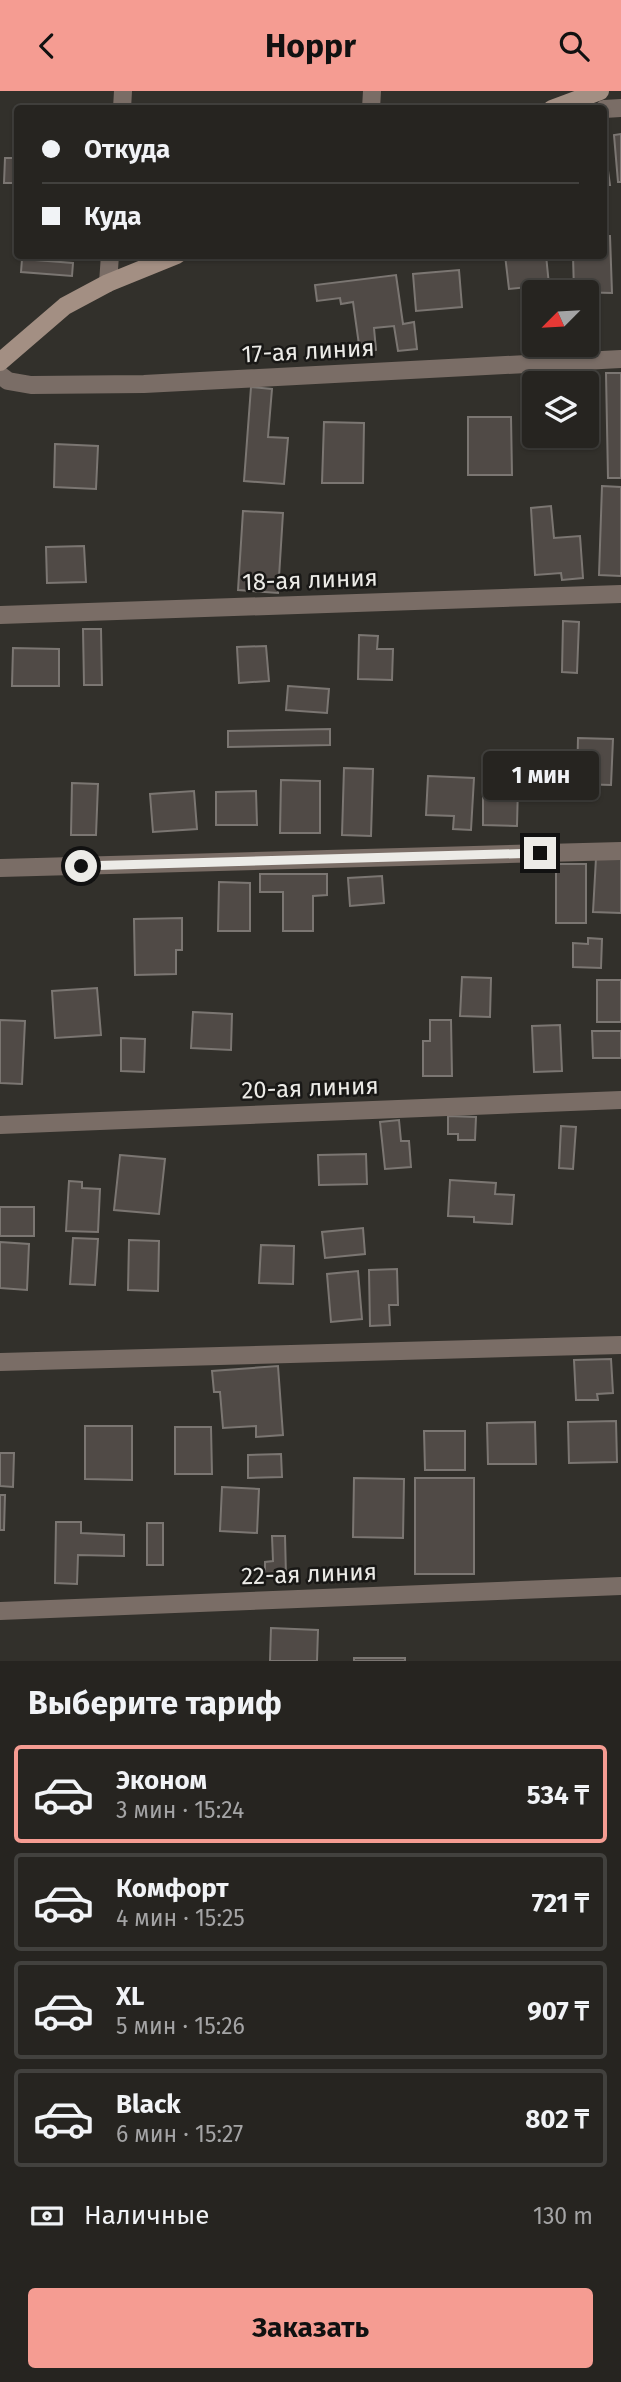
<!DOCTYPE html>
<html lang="ru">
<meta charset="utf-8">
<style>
body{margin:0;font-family:"Fira Sans",sans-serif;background:#2e2c29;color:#f1f3f6;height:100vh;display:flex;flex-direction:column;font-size:26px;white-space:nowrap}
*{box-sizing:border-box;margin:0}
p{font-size:23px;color:#a4a4a5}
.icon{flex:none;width:38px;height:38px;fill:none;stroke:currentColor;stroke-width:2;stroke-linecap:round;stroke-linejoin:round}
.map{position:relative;height:1570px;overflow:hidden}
.details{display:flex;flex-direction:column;background:#262420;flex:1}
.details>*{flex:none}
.top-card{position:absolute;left:14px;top:14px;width:593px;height:154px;border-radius:7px;box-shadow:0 2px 5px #0004,0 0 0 2px #42413e;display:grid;align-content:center;height:154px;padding:0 28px;background:#262420}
.needle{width:46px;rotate:246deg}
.tools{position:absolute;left:522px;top:189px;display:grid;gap:14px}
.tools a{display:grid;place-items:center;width:77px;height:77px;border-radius:7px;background:#262420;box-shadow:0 2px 5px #0004,0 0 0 2px #42413e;font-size:35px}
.end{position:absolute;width:32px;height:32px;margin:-16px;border:9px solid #ecebe7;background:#111;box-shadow:0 0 0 4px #111}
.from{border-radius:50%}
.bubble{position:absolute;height:49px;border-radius:7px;background:#262420;box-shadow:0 2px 5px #0004,0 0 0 2px #42413e;font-size:23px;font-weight:700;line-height:49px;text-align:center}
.top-card b{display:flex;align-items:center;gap:24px;height:66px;font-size:26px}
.top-card b+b{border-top:2px solid #42413e}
.top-card i{width:18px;height:18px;background:#f1f3f6}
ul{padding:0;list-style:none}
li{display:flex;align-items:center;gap:21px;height:98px;margin:0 14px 10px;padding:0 14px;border:4px solid #42413e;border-radius:7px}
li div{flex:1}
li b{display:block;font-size:26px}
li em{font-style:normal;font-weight:700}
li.current{border-color:#f59c92}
li>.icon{width:63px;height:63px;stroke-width:1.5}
h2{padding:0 28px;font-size:32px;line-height:84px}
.pay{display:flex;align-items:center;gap:18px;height:77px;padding:0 28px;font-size:26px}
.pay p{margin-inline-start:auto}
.cta{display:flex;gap:14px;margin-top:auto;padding:14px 28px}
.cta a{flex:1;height:80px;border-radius:7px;background:#f59c92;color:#111;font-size:28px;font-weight:700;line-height:80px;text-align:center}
header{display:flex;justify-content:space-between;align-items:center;height:91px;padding:0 28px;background:#f59c92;color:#111;font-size:32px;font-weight:700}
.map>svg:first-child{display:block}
</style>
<header><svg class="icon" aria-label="back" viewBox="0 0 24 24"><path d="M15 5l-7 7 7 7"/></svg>Hoppr<svg class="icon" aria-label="search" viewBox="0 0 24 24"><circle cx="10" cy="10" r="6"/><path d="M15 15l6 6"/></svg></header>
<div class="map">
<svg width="621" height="1570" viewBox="0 0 621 1570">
<rect width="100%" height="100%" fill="#32302b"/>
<path fill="#504a46" stroke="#7b7672" stroke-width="2" d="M621 43V91H618L614 44Z
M604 51 610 94H604Z
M5 67H18V92H4Z
M604 145H610L612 202 574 201 573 164H604Z
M505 164H546L549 194 509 198Z
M22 168 73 172 72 185 21 181Z
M459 179 462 216 416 220 413 183Z
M396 184 403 233 414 231 417 258 398 260 394 235 374 237 376 259 360 261 353 211 341 213 340 207 317 210 315 194Z
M606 282H621V387H608Z
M251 296 272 298 268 346 288 347 284 393 244 390Z
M468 326H511L512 384H468Z
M324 331 364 332 363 392H322Z
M55 353 98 355 96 398 54 396Z
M602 395 621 396V485L599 484Z
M551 415 554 447 580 445 583 487 562 489 561 482 535 484 531 417Z
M243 420 283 422 278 502 238 499Z
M84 455 86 491 47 492 46 456Z
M563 530 579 531 577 582 562 581Z
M83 538H101L102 594H84Z
M359 544 378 545 377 558H393L392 589 358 588Z
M266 555 269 590 239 592 237 556Z
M13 557 59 558V595H12Z
M288 595 329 598 327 622 286 619Z
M330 638V654L228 656V640Z
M578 647 613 648 611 694 577 693Z
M344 677 373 678 371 745 342 744Z
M428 685 474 687 471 739 453 738 454 725 426 724Z
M281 689 320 690V742H280Z
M72 692 98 693 96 744H71Z
M483 694H518L517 735 483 734Z
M194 700 197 738 153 741 150 703Z
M256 700 257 734H216V701Z
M596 767 621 768V822L593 821Z
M556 773H586V832H556Z
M260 783H327V804L313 805V840H283V801H260Z
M382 785 384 812 350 815 348 787Z
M219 791 250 792V840H218Z
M182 827V859H176V883L135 884 134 828Z
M588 847 602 848 601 877 573 876V852L588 853Z
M462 886 491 887 490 926 460 925Z
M597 889H621V931H597Z
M97 897 101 944 55 947 52 900Z
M193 921 232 923 231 959 191 957Z
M0 929 25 930 22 993 0 992Z
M430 929H451L452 985H423V950H430Z
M560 934 562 980 534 981 532 935Z
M592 940H621V967H593Z
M121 947 145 948 144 981 121 980Z
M448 1025 476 1026 475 1049H458V1043H448Z
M399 1029 401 1050H409L411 1076 385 1078 380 1031Z
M561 1035 576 1036 573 1078 559 1077Z
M366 1063 367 1093 319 1094 318 1064Z
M120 1064 165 1068 159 1123 114 1119Z
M450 1089 496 1092 495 1103 514 1104 512 1133 474 1131V1126L448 1125Z
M69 1090 82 1091V1097L100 1098 98 1141 66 1140Z
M0 1116H34V1145H0Z
M363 1137 365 1163 325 1167 322 1141Z
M73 1147 98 1148 95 1194 70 1193Z
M129 1149 159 1150 158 1200 128 1199Z
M0 1151 29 1153 27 1199 0 1197Z
M261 1154 294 1155 293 1193 259 1192Z
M397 1178 398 1214H389L390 1234 370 1235 369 1179Z
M358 1180 362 1228 331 1231 327 1183Z
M611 1268 613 1302 597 1303 598 1309H576L574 1269Z
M278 1275 283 1344 256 1346V1335L223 1337 220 1301H214L212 1280Z
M616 1330 617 1371 569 1372 568 1331Z
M535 1331 536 1373H488L487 1332Z
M85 1335H132V1389L85 1388Z
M175 1336H211L212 1383H175Z
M424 1340H465V1379H425Z
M0 1362H14L13 1396 0 1395Z
M281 1363 282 1386 248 1387V1364Z
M354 1387 404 1388 403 1447 353 1446Z
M415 1387H474V1483H415Z
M222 1396 259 1398 257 1442 220 1440Z
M0 1404H5L4 1439H0Z
M56 1431H81V1442L124 1444V1465L78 1464 77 1493 55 1492Z
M147 1432H163V1474H147Z
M272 1445H285L286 1485H265V1471L273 1470Z
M271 1537 318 1539 317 1570H270Z
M354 1567H405V1570H354Z"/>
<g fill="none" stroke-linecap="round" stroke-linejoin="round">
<path stroke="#7a6d66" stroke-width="18" d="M122 18 123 0
M371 18 372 0
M604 18 621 17
M108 192 110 164
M0 284 8 290 31 294 144 293 621 268
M0 524 621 503
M0 777 621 760
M0 1034 621 1009
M0 1271 621 1254
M0 1520 621 1495"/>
<path stroke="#a38f83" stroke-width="18" d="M552 18 600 0
M0 271 65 215 108 192 177 164"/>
</g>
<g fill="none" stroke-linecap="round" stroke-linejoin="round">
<path stroke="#ecebe7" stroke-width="9" d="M81 775 540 762"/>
</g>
<g text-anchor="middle" stroke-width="5" stroke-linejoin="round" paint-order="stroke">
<g font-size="24" fill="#ecebe7" stroke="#191816">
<text transform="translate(308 260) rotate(-3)" y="8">17-ая линия</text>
<text transform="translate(310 489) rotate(-2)" y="8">18-ая линия</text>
<text transform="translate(310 997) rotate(-2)" y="8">20-ая линия</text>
<text transform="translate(309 1483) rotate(-2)" y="8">22-ая линия</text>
</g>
</g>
</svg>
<div class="tools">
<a><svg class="needle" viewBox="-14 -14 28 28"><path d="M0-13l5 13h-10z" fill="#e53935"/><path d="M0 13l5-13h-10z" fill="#a4a4a5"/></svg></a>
<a><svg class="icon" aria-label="layers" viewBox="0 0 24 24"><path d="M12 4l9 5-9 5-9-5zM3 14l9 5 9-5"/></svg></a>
</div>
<i class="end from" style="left:81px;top:775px"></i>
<i class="end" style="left:540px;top:762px"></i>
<div class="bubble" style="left:483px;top:660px;width:116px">1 мин</div>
<div class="top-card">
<b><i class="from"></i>Откуда</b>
<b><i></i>Куда</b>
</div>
</div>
<section class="details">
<h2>Выберите тариф</h2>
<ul>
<li class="current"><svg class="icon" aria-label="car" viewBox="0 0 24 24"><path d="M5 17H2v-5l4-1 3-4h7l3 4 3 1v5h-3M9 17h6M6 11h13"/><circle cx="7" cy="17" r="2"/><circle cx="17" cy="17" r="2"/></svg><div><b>Эконом</b><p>3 мин · 15:24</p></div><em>534 ₸</em></li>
<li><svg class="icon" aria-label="car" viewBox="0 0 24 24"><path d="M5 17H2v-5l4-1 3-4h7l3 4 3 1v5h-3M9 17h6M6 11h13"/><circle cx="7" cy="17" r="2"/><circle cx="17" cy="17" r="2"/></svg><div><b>Комфорт</b><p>4 мин · 15:25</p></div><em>721 ₸</em></li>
<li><svg class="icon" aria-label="car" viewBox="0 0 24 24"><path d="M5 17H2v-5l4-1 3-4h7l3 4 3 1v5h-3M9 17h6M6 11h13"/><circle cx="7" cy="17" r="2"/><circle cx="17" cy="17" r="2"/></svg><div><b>XL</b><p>5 мин · 15:26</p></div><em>907 ₸</em></li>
<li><svg class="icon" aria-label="car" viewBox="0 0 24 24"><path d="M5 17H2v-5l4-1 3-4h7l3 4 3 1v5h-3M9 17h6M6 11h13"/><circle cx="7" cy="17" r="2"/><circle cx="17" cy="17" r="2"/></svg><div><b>Black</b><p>6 мин · 15:27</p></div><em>802 ₸</em></li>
</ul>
<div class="pay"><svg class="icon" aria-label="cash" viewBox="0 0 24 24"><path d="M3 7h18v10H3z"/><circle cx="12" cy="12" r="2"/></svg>Наличные<p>130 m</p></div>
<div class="cta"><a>Заказать</a></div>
</section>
